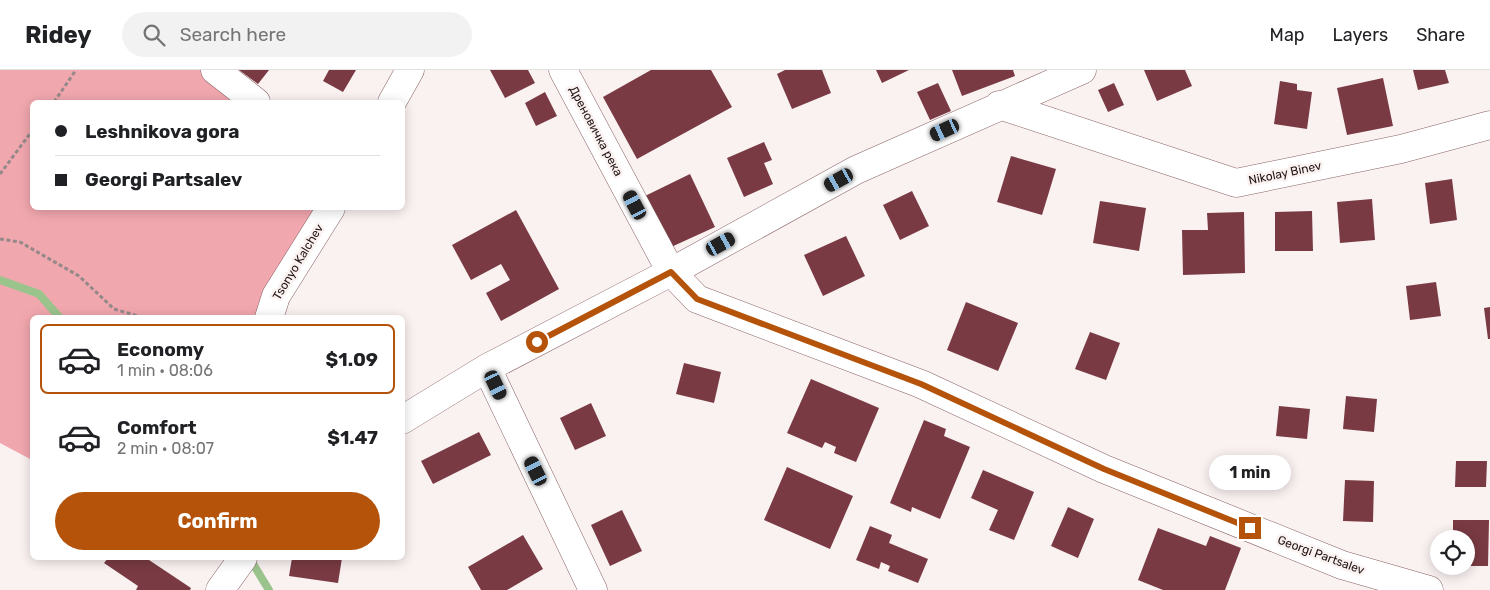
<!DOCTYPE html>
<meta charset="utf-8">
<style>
body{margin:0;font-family:Rubik,sans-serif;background:#f2f2f2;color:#202124;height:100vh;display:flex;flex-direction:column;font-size:19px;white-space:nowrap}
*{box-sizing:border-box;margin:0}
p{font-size:16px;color:#757577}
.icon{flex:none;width:28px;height:28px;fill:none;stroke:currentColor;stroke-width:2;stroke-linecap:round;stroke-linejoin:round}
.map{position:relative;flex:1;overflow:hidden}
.side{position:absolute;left:30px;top:245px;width:375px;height:245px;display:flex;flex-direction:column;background:#fff;border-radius:8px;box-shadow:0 2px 12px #0003}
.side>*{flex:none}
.hud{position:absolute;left:30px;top:30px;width:375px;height:110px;border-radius:8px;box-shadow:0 2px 12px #0003;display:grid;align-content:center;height:110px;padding:0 25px;background:#fff}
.fabs{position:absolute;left:1430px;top:460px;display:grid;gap:10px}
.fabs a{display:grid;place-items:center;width:45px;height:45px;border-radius:50%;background:#fff;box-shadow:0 2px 12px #0003;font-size:25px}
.end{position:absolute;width:22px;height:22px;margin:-11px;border:6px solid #b45309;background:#fff;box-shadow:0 0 0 2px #fff}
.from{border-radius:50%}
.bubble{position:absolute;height:35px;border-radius:18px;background:#fff;box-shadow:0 2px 12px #0003;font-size:16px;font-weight:700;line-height:35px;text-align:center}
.car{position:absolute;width:15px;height:30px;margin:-15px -8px;border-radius:6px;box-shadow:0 0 4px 1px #0007;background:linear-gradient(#222 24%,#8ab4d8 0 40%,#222 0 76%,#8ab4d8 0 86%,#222 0)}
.hud b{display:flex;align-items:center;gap:18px;height:48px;font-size:19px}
.hud b+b{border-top:1px solid #e0e0e0}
.hud i{width:12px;height:12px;background:#202124}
ul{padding:9px 0 0;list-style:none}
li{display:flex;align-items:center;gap:15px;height:70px;margin:0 10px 8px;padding:0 15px;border:2px solid transparent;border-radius:8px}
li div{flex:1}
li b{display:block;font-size:19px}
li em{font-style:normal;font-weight:700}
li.current{border-color:#b45309}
li>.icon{width:45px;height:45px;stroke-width:1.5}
.primary-button{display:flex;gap:10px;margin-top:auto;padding:10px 25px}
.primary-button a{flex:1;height:58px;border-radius:30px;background:#b45309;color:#fff;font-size:20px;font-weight:700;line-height:58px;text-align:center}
header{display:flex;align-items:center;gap:30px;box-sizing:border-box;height:70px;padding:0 25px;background:#fff;border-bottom:1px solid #e0e0e0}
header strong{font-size:24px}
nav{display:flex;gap:28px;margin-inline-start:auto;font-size:18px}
.search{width:350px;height:45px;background:#f2f2f2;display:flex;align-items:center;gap:12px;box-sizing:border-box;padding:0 18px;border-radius:28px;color:#757577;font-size:19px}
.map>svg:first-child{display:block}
</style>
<header>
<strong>Ridey</strong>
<div class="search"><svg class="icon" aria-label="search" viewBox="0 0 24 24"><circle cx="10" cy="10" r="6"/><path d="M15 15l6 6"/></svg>Search here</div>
<nav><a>Map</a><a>Layers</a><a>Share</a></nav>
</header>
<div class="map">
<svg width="1490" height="520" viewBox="0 0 1490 520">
<rect width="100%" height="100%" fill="#faf1f1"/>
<path fill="#f1a7ae" d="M0 0H215L256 32H32V138H331L269 247 32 248V390L0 373Z"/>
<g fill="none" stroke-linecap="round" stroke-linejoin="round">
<path stroke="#9bc48d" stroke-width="8" d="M0 210 39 224 60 248
M250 489 269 520"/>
</g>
<path fill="#793a43" d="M239 0H269L258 14Z
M329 0H356L343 22 323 11Z
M490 0H528L535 13 505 28Z
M651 0H711L732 37 637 89 603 27Z
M785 0H822L831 23 792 39 777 4Z
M876 0H909L882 13Z
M952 0H1013L1015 6 962 26Z
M1144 0H1185L1192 16 1157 31Z
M1413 0H1445L1449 13 1418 20Z
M1383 8 1393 56 1347 65 1337 18Z
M1280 11 1297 14V20L1312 22 1307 59 1274 54Z
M938 13 951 41 930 50 917 22Z
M1114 13 1124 35 1108 42 1098 20Z
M545 22 557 46 536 56 525 33Z
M764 72 772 90 764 93 773 114 744 127 727 88Z
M1011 86 1056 99 1042 145 997 132Z
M690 104 715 157 669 178 645 126Z
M1452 109 1457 150 1430 154 1425 113Z
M912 121 929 156 900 170 883 135Z
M1372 129 1375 170 1340 173 1337 132Z
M1100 131 1146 138 1139 181 1093 173Z
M516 140 559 219 501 251 486 223 510 210 501 194 471 210 452 175Z
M1312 141 1313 181H1275V142Z
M1244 142 1245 203 1183 205 1182 160H1208L1207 143Z
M846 166 865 206 823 226 804 185Z
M1436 212 1441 246 1410 250 1406 216Z
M966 232 1018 253 998 301 947 280Z
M1490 237V269H1488L1484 238Z
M1090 262 1120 273 1106 310 1075 299Z
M684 293 721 302 714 333 676 324Z
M811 309 879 338 856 392 834 383 836 377 825 372 822 378 787 363Z
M1346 326 1377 329 1374 362 1343 359Z
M591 333 606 366 575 380 560 348Z
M1279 336 1310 339 1307 369 1276 366Z
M924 350 946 359 944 366 970 377 940 449 912 437 911 442 890 433Z
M479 362 491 385 433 414 421 391Z
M1456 391H1487L1486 417H1455Z
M787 397 853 426 830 479 764 450Z
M983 400 1034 422 1014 470 989 460 998 440 971 428Z
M1345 410 1374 411 1373 452 1343 451Z
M1068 437 1094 449 1078 488 1051 476Z
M622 440 642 481 610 496 591 455Z
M1453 450H1489L1488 496H1466V469H1453Z
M870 456 892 465 889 473 928 489 918 513 888 501 890 496 881 492 879 499 856 490Z
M1158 458 1206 476 1210 466 1241 478 1225 520H1163L1138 510Z
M523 465 543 499 507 520H481L468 497Z
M108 488H146L191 518 190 520H136L138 516 104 493Z
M292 488H342L338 513 289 506Z"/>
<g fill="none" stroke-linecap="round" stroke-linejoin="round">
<g stroke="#896366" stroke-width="29">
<path id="minor" d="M215 0 256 32
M563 0 671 202 697 229 921 314 1104 399 1342 495 1429 520
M392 32 410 0
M999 35 1236 113 1401 79 1490 55
M269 248 276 226 331 138
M487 298 593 520
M402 350 487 298 671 202 856 100 1082 0
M220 520 243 488"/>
</g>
<path stroke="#95898a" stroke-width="3" stroke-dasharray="4 2.5" stroke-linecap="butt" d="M54 32 76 0
M0 104 32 61
M0 169 20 172 79 206 114 239 145 248"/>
<use href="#minor" stroke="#fff" stroke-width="28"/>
</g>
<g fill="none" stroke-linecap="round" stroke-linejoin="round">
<path stroke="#b45309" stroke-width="6" d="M537 272 671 202 697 229 921 314 1104 399 1250 458"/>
</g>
<g text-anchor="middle" stroke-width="5" stroke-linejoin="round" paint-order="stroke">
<g font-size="12" fill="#221314" stroke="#faf1f1">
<text transform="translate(596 61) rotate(62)" y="4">Дреновичка река</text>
<text transform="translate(1285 103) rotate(-12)" y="4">Nikolay Binev</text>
<text transform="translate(298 192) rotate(-59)" y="4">Tsonyo Kalchev</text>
<text transform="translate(1321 485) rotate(20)" y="4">Georgi Partsalev</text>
</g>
</g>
</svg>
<div class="fabs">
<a><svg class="icon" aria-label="locate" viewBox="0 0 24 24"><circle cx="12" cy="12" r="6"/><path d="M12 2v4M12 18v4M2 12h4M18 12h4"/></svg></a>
</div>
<i class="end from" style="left:537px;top:272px"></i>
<i class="end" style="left:1250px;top:458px"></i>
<div class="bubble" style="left:1209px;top:385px;width:82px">1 min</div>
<i class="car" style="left:945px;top:60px;rotate:245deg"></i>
<i class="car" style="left:839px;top:110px;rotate:241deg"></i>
<i class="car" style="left:635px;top:135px;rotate:332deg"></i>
<i class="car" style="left:721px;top:174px;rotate:61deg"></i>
<i class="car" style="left:496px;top:315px;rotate:155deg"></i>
<i class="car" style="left:536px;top:401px;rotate:334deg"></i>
<div class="hud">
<b><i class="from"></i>Leshnikova gora</b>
<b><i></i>Georgi Partsalev</b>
</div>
<section class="side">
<ul>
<li class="current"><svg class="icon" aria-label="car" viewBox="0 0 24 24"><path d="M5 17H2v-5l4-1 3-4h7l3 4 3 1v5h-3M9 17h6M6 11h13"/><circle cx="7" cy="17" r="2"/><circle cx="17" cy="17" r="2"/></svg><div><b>Economy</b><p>1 min · 08:06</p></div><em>$1.09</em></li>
<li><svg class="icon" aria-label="car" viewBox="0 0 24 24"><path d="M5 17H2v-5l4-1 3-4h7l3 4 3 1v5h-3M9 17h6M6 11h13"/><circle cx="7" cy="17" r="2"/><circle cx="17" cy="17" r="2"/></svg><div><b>Comfort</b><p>2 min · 08:07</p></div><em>$1.47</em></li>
</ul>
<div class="primary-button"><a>Confirm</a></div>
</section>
</div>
